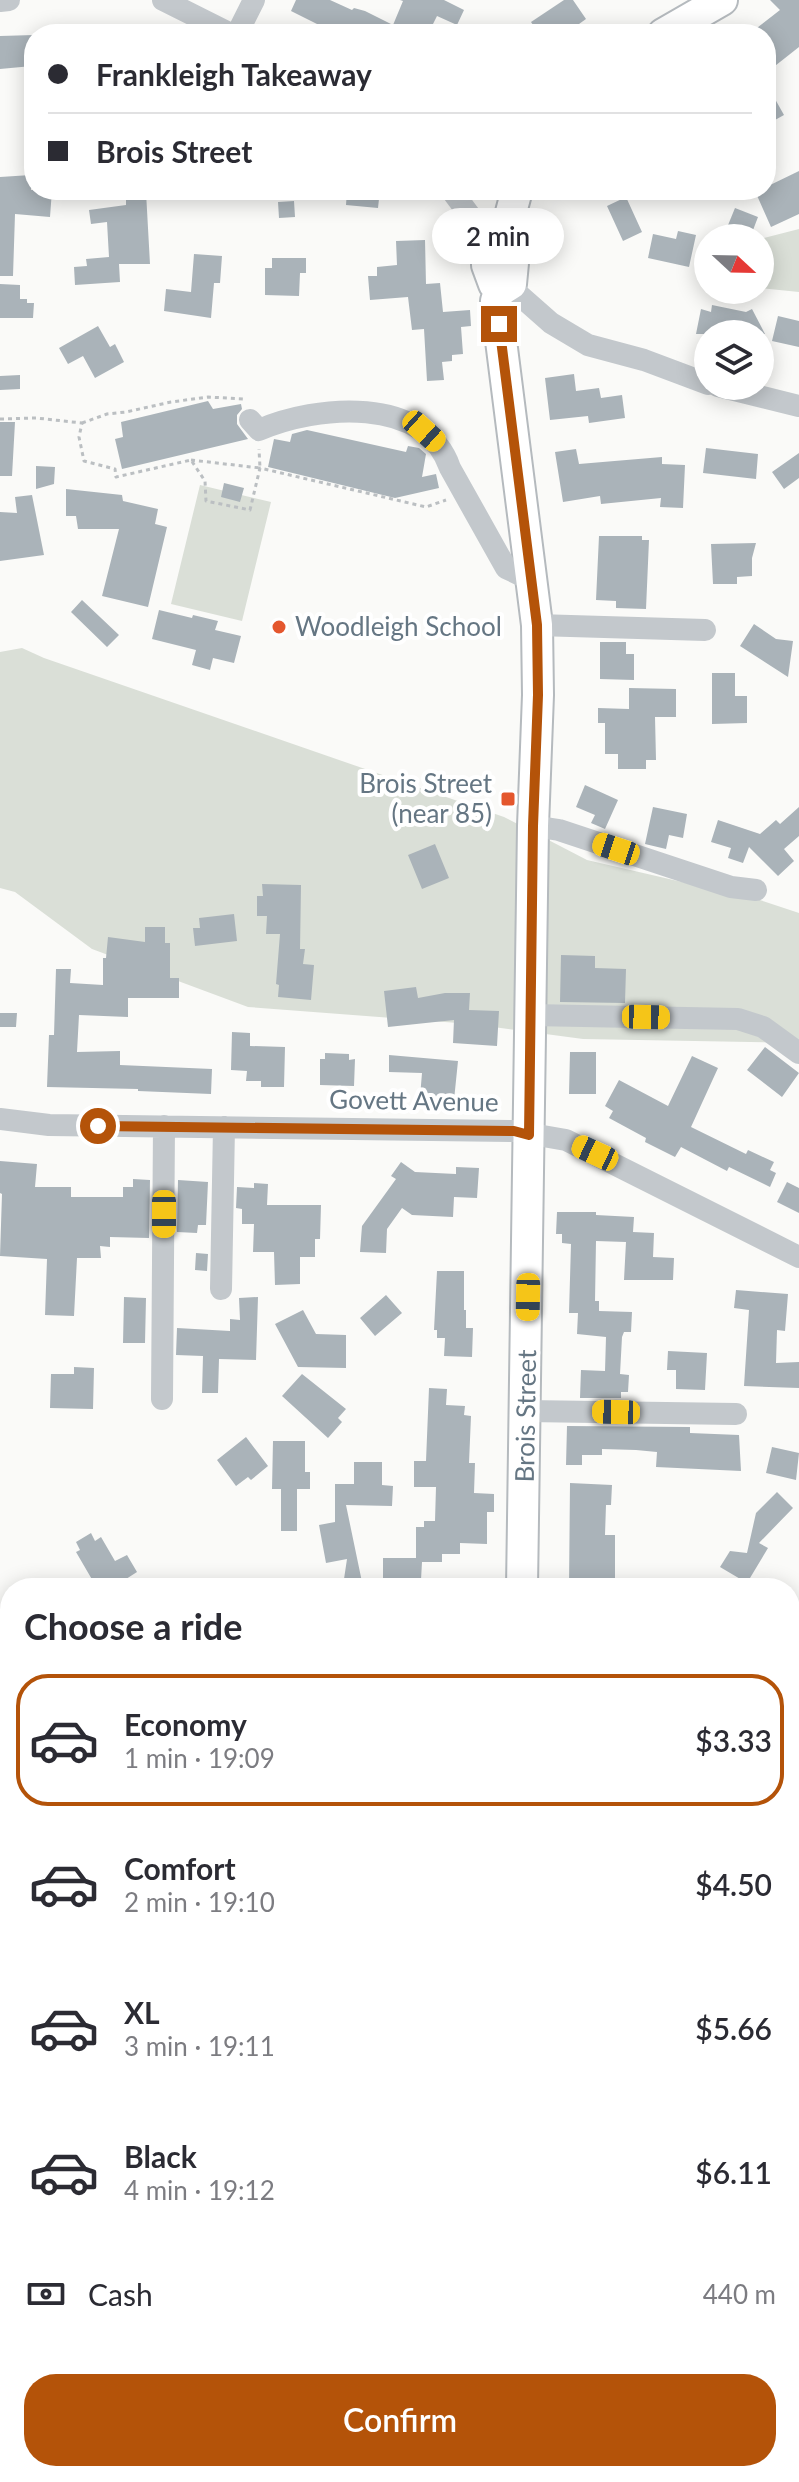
<!DOCTYPE html>
<meta charset="utf-8">
<style>
body{margin:0;font-family:Lato,sans-serif;background:#f2f2f3;color:#2b2b33;height:100vh;display:flex;flex-direction:column;font-size:30px;white-space:nowrap}
*{box-sizing:border-box;margin:0}
p{font-size:26px;color:#7c7c81}
.icon{flex:none;width:44px;height:44px;fill:none;stroke:currentColor;stroke-width:2;stroke-linecap:round;stroke-linejoin:round}
.map{position:relative;flex:1;overflow:hidden}
.panel{position:absolute;left:0px;top:1578px;width:800px;height:904px;display:flex;flex-direction:column;background:#fff;border-radius:32px 32px 0 0;box-shadow:0 4px 20px #0003}
.panel>*{flex:none}
.top-card{position:absolute;left:24px;top:24px;width:752px;height:176px;border-radius:32px;box-shadow:0 4px 20px #0003;display:grid;align-content:center;height:176px;padding:0 24px;background:#fff}
.needle{width:52px;rotate:112deg}
.controls{position:absolute;left:694px;top:224px;display:grid;gap:16px}
.controls a{display:grid;place-items:center;width:80px;height:80px;border-radius:50%;background:#fff;box-shadow:0 4px 20px #0003;font-size:40px}
.end{position:absolute;width:36px;height:36px;margin:-18px;border:10px solid #b45309;background:#fff;box-shadow:0 0 0 4px #fff}
.from{border-radius:50%}
.bubble{position:absolute;height:56px;border-radius:28px;background:#fff;box-shadow:0 4px 20px #0003;font-size:26px;font-weight:600;line-height:56px;text-align:center}
.car{position:absolute;width:24px;height:48px;margin:-24px -12px;border-radius:10px;box-shadow:0 0 6px 2px #0007;background:linear-gradient(#f5c518 24%,#345 0 40%,#f5c518 0 76%,#345 0 86%,#f5c518 0)}
.top-card b{display:flex;align-items:center;gap:28px;height:76px;font-size:30px}
.top-card b+b{border-top:2px solid #e1e1e2}
.top-card i{width:20px;height:20px;background:#2b2b33}
ul{padding:0;list-style:none}
li{display:flex;align-items:center;gap:24px;height:132px;margin:0 16px 12px;padding:0 8px;border:4px solid transparent;border-radius:32px}
li div{flex:1}
li b{display:block;font-size:30px}
li em{font-style:normal;font-weight:600}
li.selected{border-color:#b45309}
li>.icon{width:72px;height:72px;stroke-width:1.5}
h2{padding:0 24px;font-size:36px;line-height:96px}
.pay{display:flex;align-items:center;gap:20px;height:88px;padding:0 24px;font-size:30px}
.pay p{margin-inline-start:auto}
.primary-button{display:flex;gap:16px;margin-top:auto;padding:16px 24px}
.primary-button a{flex:1;height:92px;border-radius:32px;background:#b45309;color:#fff;font-size:32px;font-weight:600;line-height:92px;text-align:center}
.map>svg:first-child{display:block}
</style>
<div class="map">
<svg width="799" height="2482" viewBox="0 0 799 2482">
<rect width="100%" height="100%" fill="#fafaf8"/>
<path fill="#dadfd7" d="M799 229V292L760 288V239Z
M200 485 271 502 242 621 171 604Z
M22 648 44 658 504 817 587 860 760 900 799 913V1043L583 1039 471 1024 248 1007 92 949 15 892 0 888V652Z
M0 1623 10 1629V1860L0 1867Z
M790 2368 799 2372V2480L790 2419Z"/>
<path fill="#aab3b9" d="M296 0H330L352 10 354 8 365 11 393 25 403 1 400 0H444L464 10 457 25 437 16 428 34H318L321 26 291 11Z
M564 0H573L586 19 565 34H539L531 22Z
M770 0H799V47L766 73V34H749L780 10Z
M34 35 32 66 0 69V36Z
M766 83 784 115 766 125Z
M799 171V214L771 227 755 191 766 190V187Z
M31 175V190H52L50 217 15 214 13 276H0V177Z
M347 190H380L378 208 346 205Z
M146 192 150 264H119L120 282 75 285 74 267 87 266 86 259 109 257 107 222 91 224 89 210 126 205V193Z
M626 197 642 232 623 241 607 206Z
M294 201 295 217 279 218 278 202Z
M735 208 758 217 750 238 726 230Z
M678 231 696 235 689 267 648 258 653 234 676 239Z
M425 240 426 284 440 283 443 312 470 310 471 326 461 327 463 354 452 355V361L442 362 444 380 427 381 424 329 412 330 408 297 370 300 368 276H377V267L397 265 396 241Z
M194 254 222 256 220 283H214L211 318 164 311 166 289 191 292Z
M272 258H306V273H300L299 296 265 295V268H272Z
M0 284 20 285V299H27V303H34L33 318H0Z
M712 305 746 312 752 309 765 334H696L701 309 711 312Z
M778 316 799 321V347L772 341Z
M98 326 110 347 115 344 124 362 95 378 83 356 68 364 59 348Z
M574 374 576 391 599 388 601 398 622 395 625 418 589 423 588 416 550 420 545 378Z
M20 375V389L0 390V376Z
M208 401 213 409 241 404 242 409 237 415V424L248 439 122 469 115 439 123 437 121 422Z
M0 422H15L12 476H0Z
M307 430 406 452 408 446 419 448 426 454 422 477 436 474 439 488 395 498 268 467 274 439 290 442 292 434Z
M706 448 758 454 756 479 703 473Z
M576 449 579 464 662 457V464L685 465 683 508 660 507 661 498 601 504 600 496 563 502 555 452Z
M799 453V478L784 489 772 472Z
M36 466 55 467 54 484 36 489Z
M224 483 244 488 240 502 221 497Z
M66 489 122 495 123 501 158 509 155 524 167 527 148 607 102 596 119 529H78L76 516H66Z
M32 495 44 555 0 561V512L17 513 15 497Z
M599 536H642V540H649L646 609 616 608V601L596 600Z
M756 543 752 558V576L737 577V584H713L711 544Z
M82 600 119 635 107 647 71 612Z
M159 610 192 618 193 615 218 621 215 630 241 636 234 663 213 658 210 670 192 665 196 650 152 639Z
M754 624 776 639 793 641 788 677 740 646Z
M600 642H626V654H634V680L600 679Z
M712 673H735V696H747V723L712 724Z
M629 688 676 689V717H655L656 760H646V769H618V754H605V723H598V708L629 709Z
M585 785 618 800 605 829 591 823 595 815 576 807Z
M653 807 687 814 683 838 669 835 666 849 645 844Z
M799 807V836L784 849 794 861 778 876 749 847 743 863 728 858 731 848 711 842 718 820 760 834 776 820 780 824Z
M435 844 449 878 422 889 408 855Z
M262 884 301 885 300 949H305L303 964 314 965 311 1000 278 997 279 985 276 984 280 934H266L267 916H257V896H263Z
M234 914 237 941 195 946 193 928H200L199 918Z
M145 927H165V943H170V978H179V998H128V1017L79 1015 77 1052 120 1051V1065L212 1069 211 1094 138 1091V1089L47 1087 49 1035H54L56 969H71L70 983 103 985V958H106L108 937 145 942Z
M561 955 595 956V968L626 969 625 1003 560 1002Z
M416 987 418 998 445 993H470L469 1010 499 1011 497 1046 453 1043 454 1020 388 1027 384 991Z
M0 1013H17L16 1027H0Z
M232 1032 250 1033V1046L285 1047 284 1087H261V1081H246L247 1071 231 1070Z
M765 1047 799 1073 782 1097 747 1070Z
M570 1052H596V1094H569Z
M325 1053 349 1054V1060L355 1059 354 1086 320 1085V1059H325Z
M389 1055 458 1061 454 1100 420 1097 422 1073 389 1072Z
M692 1056 718 1068 691 1127 746 1154 748 1150 774 1162 770 1170 776 1173 770 1187 729 1167 727 1171 681 1147 675 1157 645 1142 646 1138 609 1118 613 1111 605 1106 619 1080 668 1106Z
M0 1161 37 1164 35 1187H71V1197H123V1187H133V1179L150 1180 149 1238 110 1237V1247L100 1246 101 1258H77L74 1316 45 1315 47 1259 0 1256 2 1194 0 1193Z
M401 1162 415 1172 456 1174V1167L479 1168 477 1198 454 1197 453 1217 412 1215 402 1208 387 1229 386 1253 360 1252 362 1226 396 1179 391 1176Z
M178 1180 208 1182 206 1225H198L197 1233 177 1232Z
M787 1182 799 1188V1213L777 1202Z
M254 1183 268 1184 267 1205H321L320 1239H315V1257H300V1284L275 1285 274 1252H253L254 1224H242V1209L236 1208 237 1187 254 1188Z
M557 1212H596V1215L634 1217 633 1232 654 1233 653 1257 674 1258 673 1280H624L626 1242 596 1241 595 1301H599V1311L632 1312 631 1332H624L622 1337 620 1374 629 1375 628 1392H621V1398H580L581 1370 605 1371 606 1337 577 1334 578 1313H569L571 1244 562 1243V1234H556Z
M196 1253 208 1254 207 1271 195 1270Z
M437 1271H464V1310H466V1328H473L472 1357 444 1356 445 1338H437V1330H434Z
M736 1290 788 1294 785 1331 777 1330 776 1363 799 1362V1388L744 1386 749 1310 734 1308Z
M386 1295 402 1313 375 1336 360 1318Z
M124 1297 146 1298 145 1343H123Z
M258 1297 256 1360 219 1359 218 1393H202L203 1356 176 1355 177 1328 230 1331V1319L240 1320 239 1298Z
M303 1310 316 1334 346 1335V1368L298 1367 275 1324Z
M668 1351 707 1353 705 1390 676 1389V1370H667Z
M74 1367 94 1368 93 1409 50 1408 51 1374H74Z
M302 1374 346 1409 338 1418 342 1422 328 1438 282 1396Z
M429 1388 447 1389 446 1405 465 1406 464 1415 471 1416 469 1463H475L474 1493 494 1494V1512H487V1544L460 1543V1554H442V1562H422L421 1580H383V1558H416V1527H424V1521H435L436 1487H414V1461H426Z
M567 1426 690 1427V1433L739 1435 741 1471 656 1467 657 1452 636 1450 602 1449V1455H582V1465H566Z
M246 1437 268 1466 251 1480 248 1477 236 1486 217 1460Z
M273 1441H305V1472H310V1489H297V1531H281V1489H272Z
M772 1447 799 1453 796 1480 766 1473Z
M354 1462H382V1485L393 1486 392 1506 346 1505 362 1582 344 1579 347 1559 326 1563 319 1525 335 1522V1484H354Z
M570 1483 612 1485 611 1505H606L605 1535H615V1588H569Z
M777 1492 793 1508 759 1543 768 1548 747 1583 720 1567 730 1551 747 1553 756 1513Z
M91 1533 95 1541 101 1537 115 1561 127 1555 137 1572 112 1588H97L76 1552 80 1550 76 1542Z"/>
<g fill="none" stroke-linecap="round" stroke-linejoin="round">
<g stroke="#b5babe" stroke-width="34">
<path id="major" d="M663 34 722 0
M497 242 507 246 513 263 511 284 503 289 494 284 487 265 490 247Z
M503 242 517 190
M500 288 496 301 537 625 538 695 533 826 522 1588
M744 2472 746 2482"/>
</g>
<path stroke="#bbbfc2" stroke-width="3" stroke-dasharray="4 4" stroke-linecap="butt" d="M0 419 36 418 82 423 79 437 84 461 115 469 116 477 191 460 205 481 206 501 250 510 260 468 426 507 446 500
M82 423 107 414 126 412 171 402 208 397 243 399 244 402
M191 460 260 468 259 449
M0 1753H10"/>
<path stroke="#c3c8cc" stroke-width="22" d="M163 0 231 34
M0 1 9 0
M237 34 254 0
M451 190 492 245
M509 286 551 323 588 345 644 360 708 384
M718 386 799 406
M250 420 259 430C316 405 425 395 450 468L506 568 531 580
M537 625 705 630
M533 826 559 830 731 887 756 890
M531 1015 738 1019 763 1027 799 1053
M0 1119 49 1125 514 1131 566 1140 799 1257
M221 1289 224 1127
M162 1399 164 1126
M526 1411 736 1414
M790 1859 799 1864
M0 2089 10 2102"/>
<use href="#major" stroke="#fff" stroke-width="30"/>
</g>
<g fill="none" stroke-linecap="round" stroke-linejoin="round">
<path stroke="#b45309" stroke-width="10" d="M98 1126 514 1131 529 1135 533 826 538 695 537 625 499 324"/>
</g>
<g fill="#e4572e" stroke="#fff" stroke-width="3">
<circle cx="279" cy="627" r="8"/>
<rect x="500" y="791" width="16" height="16" rx="4"/>
</g>
<g text-anchor="middle" stroke-width="8" stroke-linejoin="round" paint-order="stroke">
<g font-size="26" fill="#657683" stroke="#fff" text-anchor="start">
<text x="295" y="636">Woodleigh School</text>
<text x="492" y="793" text-anchor="end">Brois Street<tspan x="492" dy="30">(near 85)</tspan></text>
</g>
<g font-size="26" fill="#657683" stroke="#fff">
<text transform="translate(414 1101) rotate(1)" y="9">Govett Avenue</text>
<text transform="translate(526 1416) rotate(-89)" y="9">Brois Street</text>
</g>
</g>
</svg>
<div class="controls">
<a><svg class="needle" viewBox="-14 -14 28 28"><path d="M0-13l5 13h-10z" fill="#e53935"/><path d="M0 13l5-13h-10z" fill="#7c7c81"/></svg></a>
<a><svg class="icon" aria-label="layers" viewBox="0 0 24 24"><path d="M12 4l9 5-9 5-9-5zM3 14l9 5 9-5"/></svg></a>
</div>
<i class="end from" style="left:98px;top:1126px"></i>
<i class="end" style="left:499px;top:324px"></i>
<div class="bubble" style="left:432px;top:208px;width:132px">2 min</div>
<i class="car" style="left:424px;top:431px;rotate:132deg"></i>
<i class="car" style="left:616px;top:849px;rotate:288deg"></i>
<i class="car" style="left:646px;top:1017px;rotate:91deg"></i>
<i class="car" style="left:595px;top:1153px;rotate:295deg"></i>
<i class="car" style="left:164px;top:1214px;rotate:180deg"></i>
<i class="car" style="left:528px;top:1297px;rotate:181deg"></i>
<i class="car" style="left:616px;top:1412px;rotate:271deg"></i>
<div class="top-card">
<b><i class="from"></i>Frankleigh Takeaway</b>
<b><i></i>Brois Street</b>
</div>
<section class="panel">
<h2>Choose a ride</h2>
<ul>
<li class="selected"><svg class="icon" aria-label="car" viewBox="0 0 24 24"><path d="M5 17H2v-5l4-1 3-4h7l3 4 3 1v5h-3M9 17h6M6 11h13"/><circle cx="7" cy="17" r="2"/><circle cx="17" cy="17" r="2"/></svg><div><b>Economy</b><p>1 min · 19:09</p></div><em>$3.33</em></li>
<li><svg class="icon" aria-label="car" viewBox="0 0 24 24"><path d="M5 17H2v-5l4-1 3-4h7l3 4 3 1v5h-3M9 17h6M6 11h13"/><circle cx="7" cy="17" r="2"/><circle cx="17" cy="17" r="2"/></svg><div><b>Comfort</b><p>2 min · 19:10</p></div><em>$4.50</em></li>
<li><svg class="icon" aria-label="car" viewBox="0 0 24 24"><path d="M5 17H2v-5l4-1 3-4h7l3 4 3 1v5h-3M9 17h6M6 11h13"/><circle cx="7" cy="17" r="2"/><circle cx="17" cy="17" r="2"/></svg><div><b>XL</b><p>3 min · 19:11</p></div><em>$5.66</em></li>
<li><svg class="icon" aria-label="car" viewBox="0 0 24 24"><path d="M5 17H2v-5l4-1 3-4h7l3 4 3 1v5h-3M9 17h6M6 11h13"/><circle cx="7" cy="17" r="2"/><circle cx="17" cy="17" r="2"/></svg><div><b>Black</b><p>4 min · 19:12</p></div><em>$6.11</em></li>
</ul>
<div class="pay"><svg class="icon" aria-label="cash" viewBox="0 0 24 24"><path d="M3 7h18v10H3z"/><circle cx="12" cy="12" r="2"/></svg>Cash<p>440 m</p></div>
<div class="primary-button"><a>Confirm</a></div>
</section>
</div>
